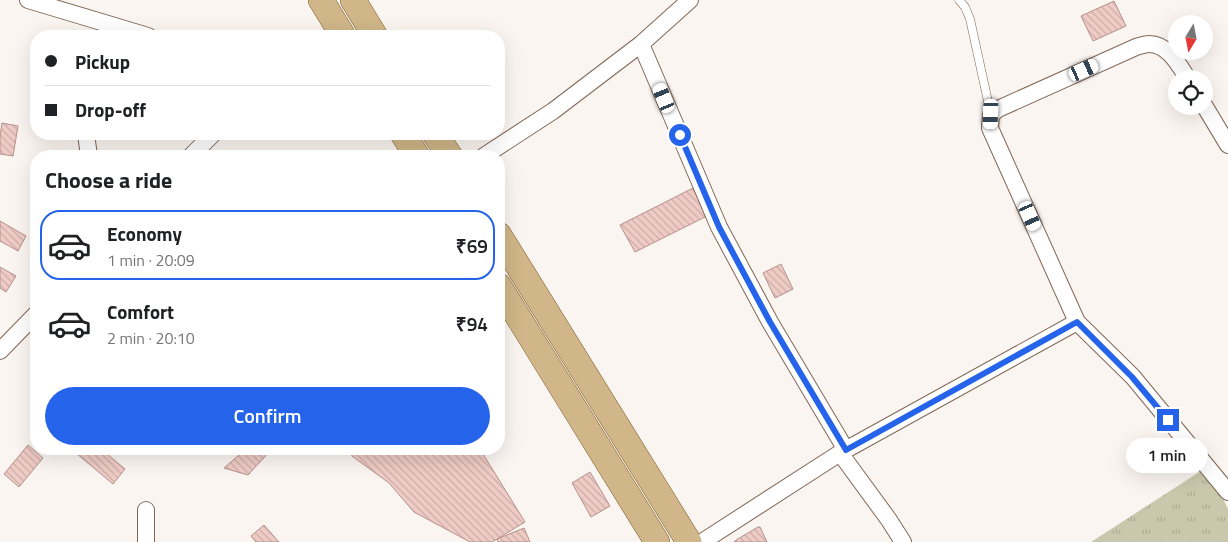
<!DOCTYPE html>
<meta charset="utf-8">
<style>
body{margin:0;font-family:"Titillium Web",sans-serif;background:#f2f2f2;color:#202124;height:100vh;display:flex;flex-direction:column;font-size:19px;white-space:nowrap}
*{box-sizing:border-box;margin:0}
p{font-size:16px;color:#757577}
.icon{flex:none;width:28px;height:28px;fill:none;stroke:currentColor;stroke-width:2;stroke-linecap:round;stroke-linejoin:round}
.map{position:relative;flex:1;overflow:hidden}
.panel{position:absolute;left:30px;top:150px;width:475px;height:305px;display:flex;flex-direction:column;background:#fff;border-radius:20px;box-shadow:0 5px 20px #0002}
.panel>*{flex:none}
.hud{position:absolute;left:30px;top:30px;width:475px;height:110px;border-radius:20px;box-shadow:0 5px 20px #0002;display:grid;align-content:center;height:110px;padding:0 15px;background:#fff}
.needle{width:32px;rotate:190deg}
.controls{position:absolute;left:1168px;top:15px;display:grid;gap:10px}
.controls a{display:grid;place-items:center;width:45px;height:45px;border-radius:50%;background:#fff;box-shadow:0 5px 20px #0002;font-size:25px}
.end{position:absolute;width:22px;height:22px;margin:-11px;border:6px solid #2563eb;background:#fff;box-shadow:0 0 0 2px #fff}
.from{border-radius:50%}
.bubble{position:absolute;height:35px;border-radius:18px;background:#fff;box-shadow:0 5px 20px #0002;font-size:16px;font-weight:600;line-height:35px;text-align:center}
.car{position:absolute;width:15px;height:30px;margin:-15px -8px;border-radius:6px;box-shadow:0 0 4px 1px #0007;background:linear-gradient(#fff 24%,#345 0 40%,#fff 0 76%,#345 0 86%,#fff 0)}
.hud b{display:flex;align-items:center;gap:18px;height:48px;font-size:19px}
.hud b+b{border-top:1px solid #e0e0e0}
.hud i{width:12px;height:12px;background:#202124}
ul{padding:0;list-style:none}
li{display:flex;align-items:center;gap:15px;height:70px;margin:0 10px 8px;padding:0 5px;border:2px solid transparent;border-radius:20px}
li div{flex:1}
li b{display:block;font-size:19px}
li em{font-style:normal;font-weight:600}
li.on{border-color:#2563eb}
li>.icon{width:45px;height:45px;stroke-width:1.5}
h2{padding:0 15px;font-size:22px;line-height:60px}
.button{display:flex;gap:10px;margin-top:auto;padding:10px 15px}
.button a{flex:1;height:58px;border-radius:30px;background:#2563eb;color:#fff;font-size:20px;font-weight:600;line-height:58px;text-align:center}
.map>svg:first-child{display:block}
</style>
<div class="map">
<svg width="1228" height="542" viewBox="0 0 1228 542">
<defs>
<pattern id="park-tufts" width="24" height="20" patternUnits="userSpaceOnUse" patternTransform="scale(1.25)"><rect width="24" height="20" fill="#cac8ac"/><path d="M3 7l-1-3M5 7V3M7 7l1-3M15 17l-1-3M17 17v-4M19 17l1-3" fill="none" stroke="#adab92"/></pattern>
<pattern id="building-back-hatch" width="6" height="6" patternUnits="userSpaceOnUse" patternTransform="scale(1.25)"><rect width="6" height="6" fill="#efcbc5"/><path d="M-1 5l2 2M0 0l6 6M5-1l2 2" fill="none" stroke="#ccada8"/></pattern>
</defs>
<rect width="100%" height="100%" fill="#fbf5f1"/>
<path fill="url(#park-tufts)" d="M1207 467 1228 509V542H1091Z"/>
<path fill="url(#building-back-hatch)" stroke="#b5918b" d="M1114 1 1126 26 1093 41 1081 16Z
M2 123 18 126 13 156 0 154V136Z
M693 188 707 216 635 252 620 225Z
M0 221 26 236 18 251 0 241Z
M781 264 793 289 775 298 763 273Z
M0 267 16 276 6 292 0 288Z
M28 445 43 458 19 487 4 474Z
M71 449H101L125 469 113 484Z
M246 449H272L248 475 224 468Z
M350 449H480L525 522 492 542H470L414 512 389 483 352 456Z
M590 472 610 506 591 517 572 483Z
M264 525 279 542H256L251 536Z
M758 527H760L767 542H734L736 540Z
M524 528 530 542H498L497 539Z"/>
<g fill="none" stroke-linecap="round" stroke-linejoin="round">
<g stroke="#826755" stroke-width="9">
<path id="lane" d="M959 0 965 7 970 19 991 115"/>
</g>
<g stroke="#826755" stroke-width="18">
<path id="street" d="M28 0 148 36
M641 44 719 227 770 322 846 450
M1188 79C1179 65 1168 44 1149 44 1145 44 1140 46 1136 47L998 109 991 115 990 128 1077 322 1133 377 1228 492
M1204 105 1228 145
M86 134 89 156
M191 156 213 134
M484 156 553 111 641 44 690 0
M0 351 36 314
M840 453 889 520 903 542
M146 510V542
M702 542 840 453 1077 322"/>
</g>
<g stroke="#7b5b27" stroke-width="26">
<path id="primary" d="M321 0 343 36
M353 0 375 36
M403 134 417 156
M435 134 450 156
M499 235 689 542
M499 286 657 542"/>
</g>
<use href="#lane" stroke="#fff" stroke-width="8"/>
<use href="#street" stroke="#fff" stroke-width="16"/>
<use href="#primary" stroke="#d0b688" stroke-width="25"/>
</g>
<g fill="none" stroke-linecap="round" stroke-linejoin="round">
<path stroke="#2563eb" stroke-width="6" d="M680 135 719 227 770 322 846 450 1077 322 1132 377 1168 420"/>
</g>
</svg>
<div class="controls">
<a><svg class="needle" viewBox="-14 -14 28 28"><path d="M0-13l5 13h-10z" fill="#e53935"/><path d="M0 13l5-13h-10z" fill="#757577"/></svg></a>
<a><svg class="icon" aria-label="locate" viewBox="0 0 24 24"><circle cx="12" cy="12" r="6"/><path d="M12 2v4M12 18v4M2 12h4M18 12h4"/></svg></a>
</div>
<i class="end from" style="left:680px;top:135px"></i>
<i class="end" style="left:1168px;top:420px"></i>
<div class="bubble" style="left:1126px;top:438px;width:82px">1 min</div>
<i class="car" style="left:1084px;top:70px;rotate:66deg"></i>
<i class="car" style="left:664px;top:98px;rotate:337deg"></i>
<i class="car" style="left:991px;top:114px;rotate:182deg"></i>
<i class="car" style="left:1030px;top:216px;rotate:156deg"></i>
<div class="hud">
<b><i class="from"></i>Pickup</b>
<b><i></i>Drop-off</b>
</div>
<section class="panel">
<h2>Choose a ride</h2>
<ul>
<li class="on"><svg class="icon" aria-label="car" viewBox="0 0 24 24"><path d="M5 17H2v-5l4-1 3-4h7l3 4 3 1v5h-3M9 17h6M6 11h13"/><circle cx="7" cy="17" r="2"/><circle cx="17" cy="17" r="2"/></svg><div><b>Economy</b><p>1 min · 20:09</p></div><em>₹69</em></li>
<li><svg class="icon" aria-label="car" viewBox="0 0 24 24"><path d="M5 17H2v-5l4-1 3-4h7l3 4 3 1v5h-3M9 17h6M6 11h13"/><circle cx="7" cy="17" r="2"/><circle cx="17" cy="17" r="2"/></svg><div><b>Comfort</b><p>2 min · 20:10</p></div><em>₹94</em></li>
</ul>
<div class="button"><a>Confirm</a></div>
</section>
</div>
